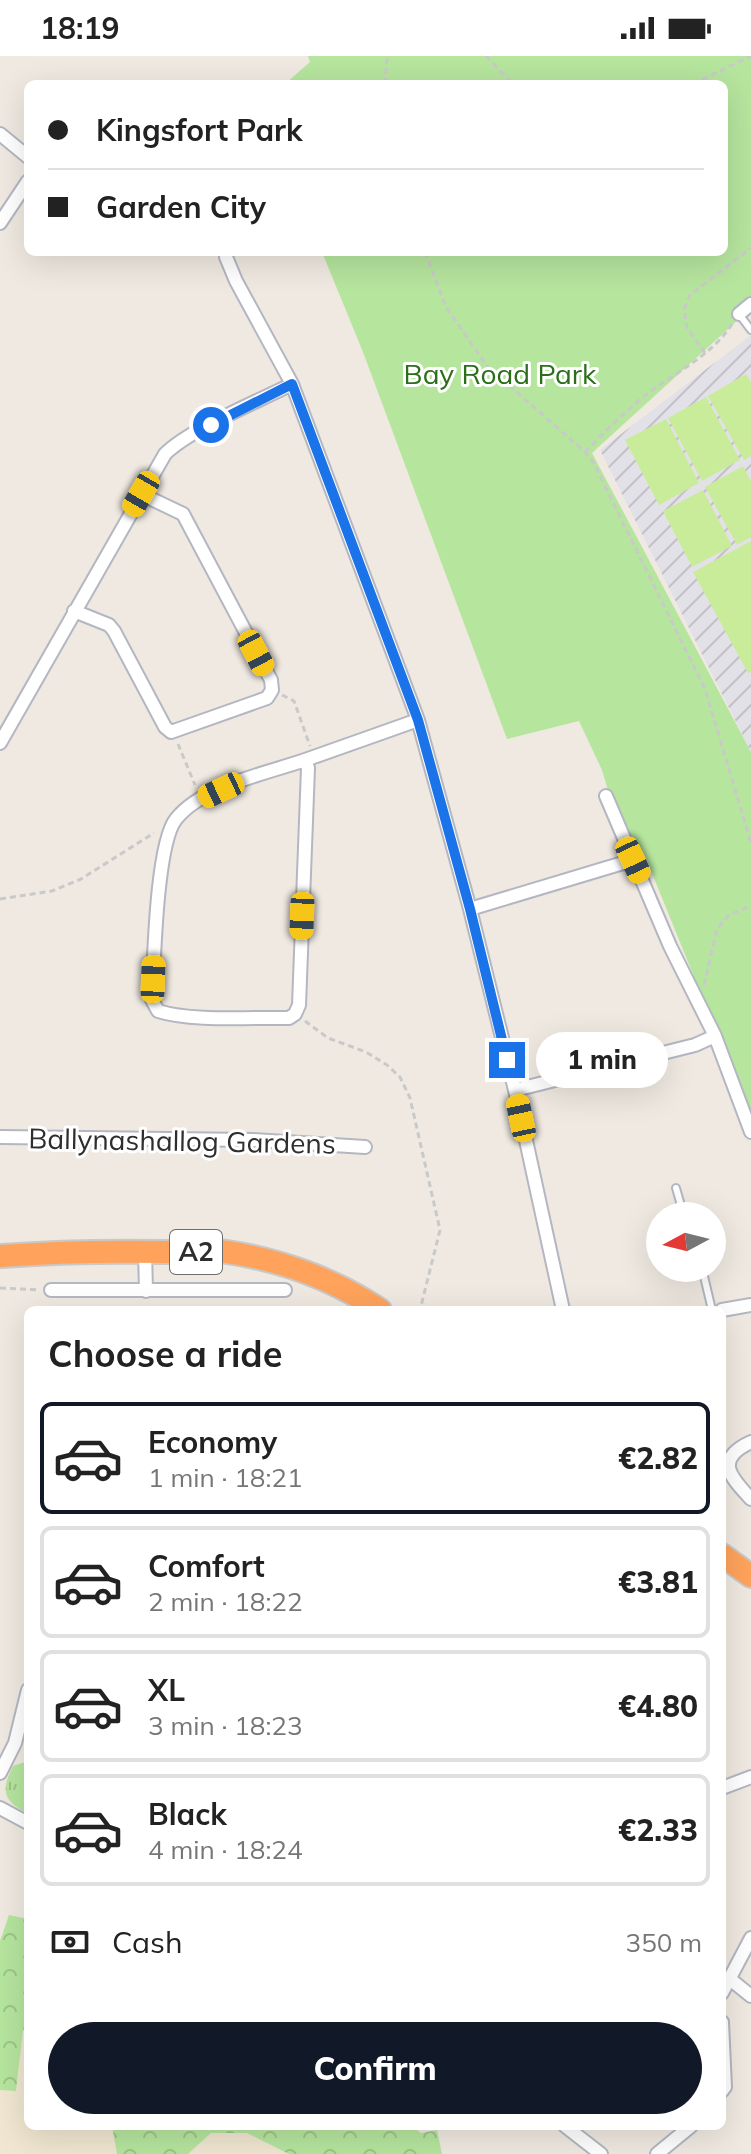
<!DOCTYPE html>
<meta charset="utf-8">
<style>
body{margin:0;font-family:Mulish,sans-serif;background:#f6f6f6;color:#222;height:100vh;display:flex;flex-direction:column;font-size:30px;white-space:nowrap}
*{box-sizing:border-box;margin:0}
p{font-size:26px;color:#767676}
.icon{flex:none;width:44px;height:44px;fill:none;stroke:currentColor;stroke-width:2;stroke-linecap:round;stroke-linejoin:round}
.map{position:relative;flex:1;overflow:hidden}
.drawer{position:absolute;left:24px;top:1250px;width:702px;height:824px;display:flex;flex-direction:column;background:#fff;border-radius:12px;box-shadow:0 8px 32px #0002}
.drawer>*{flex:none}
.top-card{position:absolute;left:24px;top:24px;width:704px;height:176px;border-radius:12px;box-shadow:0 8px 32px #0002;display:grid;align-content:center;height:176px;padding:0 24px;background:#fff}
.needle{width:52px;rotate:263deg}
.tools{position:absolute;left:646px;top:1146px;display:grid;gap:16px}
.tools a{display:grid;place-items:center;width:80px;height:80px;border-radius:50%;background:#fff;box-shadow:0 8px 32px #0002;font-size:40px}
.end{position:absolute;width:36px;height:36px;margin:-18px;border:10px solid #1a73e8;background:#fff;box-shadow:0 0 0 4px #fff}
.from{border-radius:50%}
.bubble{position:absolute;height:56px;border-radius:28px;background:#fff;box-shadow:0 8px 32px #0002;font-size:26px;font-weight:800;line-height:56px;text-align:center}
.car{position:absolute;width:24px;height:48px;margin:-24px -12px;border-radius:10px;box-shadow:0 0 6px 2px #0007;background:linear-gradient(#f5c518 24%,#345 0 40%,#f5c518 0 76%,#345 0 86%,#f5c518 0)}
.top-card b{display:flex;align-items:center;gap:28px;height:76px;font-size:30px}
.top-card b+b{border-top:2px solid #e0e0e0}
.top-card i{width:20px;height:20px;background:#222}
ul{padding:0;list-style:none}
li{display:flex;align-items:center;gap:24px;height:112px;margin:0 16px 12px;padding:0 8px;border:4px solid #e0e0e0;border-radius:12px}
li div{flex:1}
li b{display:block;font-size:30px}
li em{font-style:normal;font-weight:800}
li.active{border-color:#111827}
li>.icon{width:72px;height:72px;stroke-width:1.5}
h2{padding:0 24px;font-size:36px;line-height:96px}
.pay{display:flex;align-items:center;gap:20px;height:88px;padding:0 24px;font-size:30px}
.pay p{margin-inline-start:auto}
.button{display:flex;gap:16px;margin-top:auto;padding:16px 24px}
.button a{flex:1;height:92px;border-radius:48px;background:#111827;color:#fff;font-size:32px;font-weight:800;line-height:92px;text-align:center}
.status{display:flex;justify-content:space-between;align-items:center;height:56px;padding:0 40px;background:#fff;direction:ltr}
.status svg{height:22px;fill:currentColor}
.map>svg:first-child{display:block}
</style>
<div class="status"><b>18:19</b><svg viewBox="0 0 49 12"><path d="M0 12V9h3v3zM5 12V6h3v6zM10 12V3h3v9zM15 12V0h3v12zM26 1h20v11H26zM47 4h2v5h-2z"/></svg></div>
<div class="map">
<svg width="751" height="2098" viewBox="0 0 751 2098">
<defs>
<pattern id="industrial-furrows" width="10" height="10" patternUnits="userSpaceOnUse" patternTransform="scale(2)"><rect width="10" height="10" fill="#e3e1e8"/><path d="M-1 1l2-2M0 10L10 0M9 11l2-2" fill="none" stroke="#c3c1c7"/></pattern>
<pattern id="grass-tufts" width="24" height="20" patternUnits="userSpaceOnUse" patternTransform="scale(2)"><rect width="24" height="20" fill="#b6e59e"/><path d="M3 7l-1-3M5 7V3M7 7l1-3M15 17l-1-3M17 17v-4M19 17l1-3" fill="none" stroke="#9dc588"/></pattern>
<pattern id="forest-crowns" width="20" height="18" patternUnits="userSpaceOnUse" patternTransform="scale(2)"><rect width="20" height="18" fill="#b6e59e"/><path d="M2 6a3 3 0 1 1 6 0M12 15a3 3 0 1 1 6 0" fill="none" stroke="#9dc588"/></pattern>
</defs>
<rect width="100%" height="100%" fill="#efe9e1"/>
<path fill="url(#industrial-furrows)" d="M751 279V696L600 394Z"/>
<path fill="#f0e6d1" d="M23 1973H28V2070H112L117 2098H0V2034L16 2035Z
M211 2077H247L289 2098H188Z"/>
<path fill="url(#grass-tufts)" d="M28 1705V1758C4 1745 0 1736 13 1710Z"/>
<path fill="url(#forest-crowns)" d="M9 1859 28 1863V1973L23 1974 16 2035 0 2034V1885Z
M112 2070H412L421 2077 437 2074 442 2098H289L247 2077H211L188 2098H117Z"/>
<path fill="#b6e59e" d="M308 0H751V252L592 397 751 696V1061L643 795 627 799 602 714 579 665 507 683 363 296 322 196H724V28H285L310 6Z"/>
<path fill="#c9ec9a" d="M746 318 751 326V400L744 404 708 340Z
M706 341 740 404 702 425 668 362Z
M666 363 699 427 659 449 625 384Z
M743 410 751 425V481L737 489 705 431Z
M703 434 732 490 692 511 663 455Z
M751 485V615L748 617 693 516Z"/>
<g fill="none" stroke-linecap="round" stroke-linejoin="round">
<g stroke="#b4b7c1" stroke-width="10">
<path id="lane" d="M739 258 751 274
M676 1132 684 1160
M702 1212 712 1254"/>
</g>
<g stroke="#b4b7c1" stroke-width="16">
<path id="street" d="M0 78 28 101
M0 167 28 125
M227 196 226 201 236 225 292 328 418 664 470 853 515 1034 563 1254
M739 258 751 248
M74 555 109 569 114 575 165 671 171 676 267 642 272 634 271 624 183 458 141 438
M0 687 165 398C192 372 257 346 292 328
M305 704 308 712 299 949 295 958 289 962C252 961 192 966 158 955L152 944C154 908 156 788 176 763 203 729 269 717 308 703 345 690 381 677 418 664
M606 740 670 890 715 980 751 1076
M470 853 633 804
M515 1034 695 989 715 980
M0 1081 253 1084 365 1091
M145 1195 146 1235
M51 1234H285
M722 1254 751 1249
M751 1386C714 1403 730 1421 751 1443
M0 1717 15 1687 28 1634
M722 1732 751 1721
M0 1752 28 1767
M730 1923 751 1940
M722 1937 751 1882
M722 1966 725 2031 722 2035
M565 2070 601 2098
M657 2098 691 2070"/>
</g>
<g stroke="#c9c9c9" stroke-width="26">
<path id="highway" d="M0 1200C55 1196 110 1195 165 1196 185 1196 207 1193 227 1196 281 1204 335 1224 380 1254
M722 1499 751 1520"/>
</g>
<path stroke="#c9c9c9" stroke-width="3" stroke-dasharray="6 4" stroke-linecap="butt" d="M486 0 513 28
M385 28 387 0
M693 28 751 0
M425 196 446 251 487 310 585 396 594 408 705 633 751 787
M705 297 687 272 684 253 690 239 751 192
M585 396C601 380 617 363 635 348 666 320 709 304 732 268
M282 639 294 645 310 690
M178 688 195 729
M0 843 52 835 81 823 154 777
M704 929 717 873 729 859 751 850
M305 965 328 982 366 996 387 1009 400 1021 410 1042 440 1174 420 1254
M0 1232 39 1234"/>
<use href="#lane" stroke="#fff" stroke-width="6"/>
<use href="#street" stroke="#fff" stroke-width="12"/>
<use href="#highway" stroke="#ffa35c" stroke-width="22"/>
</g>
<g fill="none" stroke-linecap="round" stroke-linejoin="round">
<path stroke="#1a73e8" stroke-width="10" d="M211 369 292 328 418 664 470 853 507 1004"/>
</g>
<g text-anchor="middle" stroke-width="6" stroke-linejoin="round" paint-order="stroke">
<rect fill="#fff" stroke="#6d6d6d" stroke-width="2" x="170" y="1174" width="52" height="44" rx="6"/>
<g font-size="26" font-weight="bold" fill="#2e2e2e">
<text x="196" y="1205">A2</text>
</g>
<g font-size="28" fill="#2c6e1b" stroke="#fff">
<text x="500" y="328">Bay Road Park</text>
</g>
<g font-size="28" fill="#2e2e2e" stroke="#fff">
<text transform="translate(182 1085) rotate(1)" y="10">Ballynashallog Gardens</text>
</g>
</g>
</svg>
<div class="tools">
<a><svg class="needle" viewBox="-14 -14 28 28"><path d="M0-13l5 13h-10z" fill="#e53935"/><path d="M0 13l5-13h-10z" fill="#767676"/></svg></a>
</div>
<i class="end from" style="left:211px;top:369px"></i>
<i class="end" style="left:507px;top:1004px"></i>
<div class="bubble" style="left:536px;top:976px;width:132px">1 min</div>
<i class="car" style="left:141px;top:438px;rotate:210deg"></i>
<i class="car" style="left:256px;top:597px;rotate:152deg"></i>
<i class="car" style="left:221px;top:734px;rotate:245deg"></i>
<i class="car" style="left:633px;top:804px;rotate:155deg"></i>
<i class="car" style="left:302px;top:860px;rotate:182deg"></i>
<i class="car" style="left:153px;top:923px;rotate:2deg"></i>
<i class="car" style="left:521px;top:1062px;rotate:348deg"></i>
<div class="top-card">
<b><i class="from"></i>Kingsfort Park</b>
<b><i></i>Garden City</b>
</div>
<section class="drawer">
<h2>Choose a ride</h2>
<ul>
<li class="active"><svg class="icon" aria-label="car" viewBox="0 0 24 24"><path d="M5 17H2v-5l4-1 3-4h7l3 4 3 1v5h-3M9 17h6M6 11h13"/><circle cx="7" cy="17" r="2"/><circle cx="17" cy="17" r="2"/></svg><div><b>Economy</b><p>1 min · 18:21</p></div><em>€2.82</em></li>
<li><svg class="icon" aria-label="car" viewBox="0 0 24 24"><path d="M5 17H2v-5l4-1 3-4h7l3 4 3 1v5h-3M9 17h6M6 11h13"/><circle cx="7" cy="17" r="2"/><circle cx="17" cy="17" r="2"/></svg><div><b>Comfort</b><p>2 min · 18:22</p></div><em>€3.81</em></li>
<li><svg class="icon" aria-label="car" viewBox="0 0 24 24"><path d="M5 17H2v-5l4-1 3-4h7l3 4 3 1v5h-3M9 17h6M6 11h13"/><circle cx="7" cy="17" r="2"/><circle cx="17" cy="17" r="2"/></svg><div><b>XL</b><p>3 min · 18:23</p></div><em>€4.80</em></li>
<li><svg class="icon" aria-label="car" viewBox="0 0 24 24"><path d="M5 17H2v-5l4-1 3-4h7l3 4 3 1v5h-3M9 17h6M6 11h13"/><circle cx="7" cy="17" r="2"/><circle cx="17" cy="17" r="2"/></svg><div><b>Black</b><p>4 min · 18:24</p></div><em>€2.33</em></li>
</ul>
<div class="pay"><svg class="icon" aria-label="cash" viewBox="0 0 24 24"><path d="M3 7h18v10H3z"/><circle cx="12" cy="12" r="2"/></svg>Cash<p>350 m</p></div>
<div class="button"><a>Confirm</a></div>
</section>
</div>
